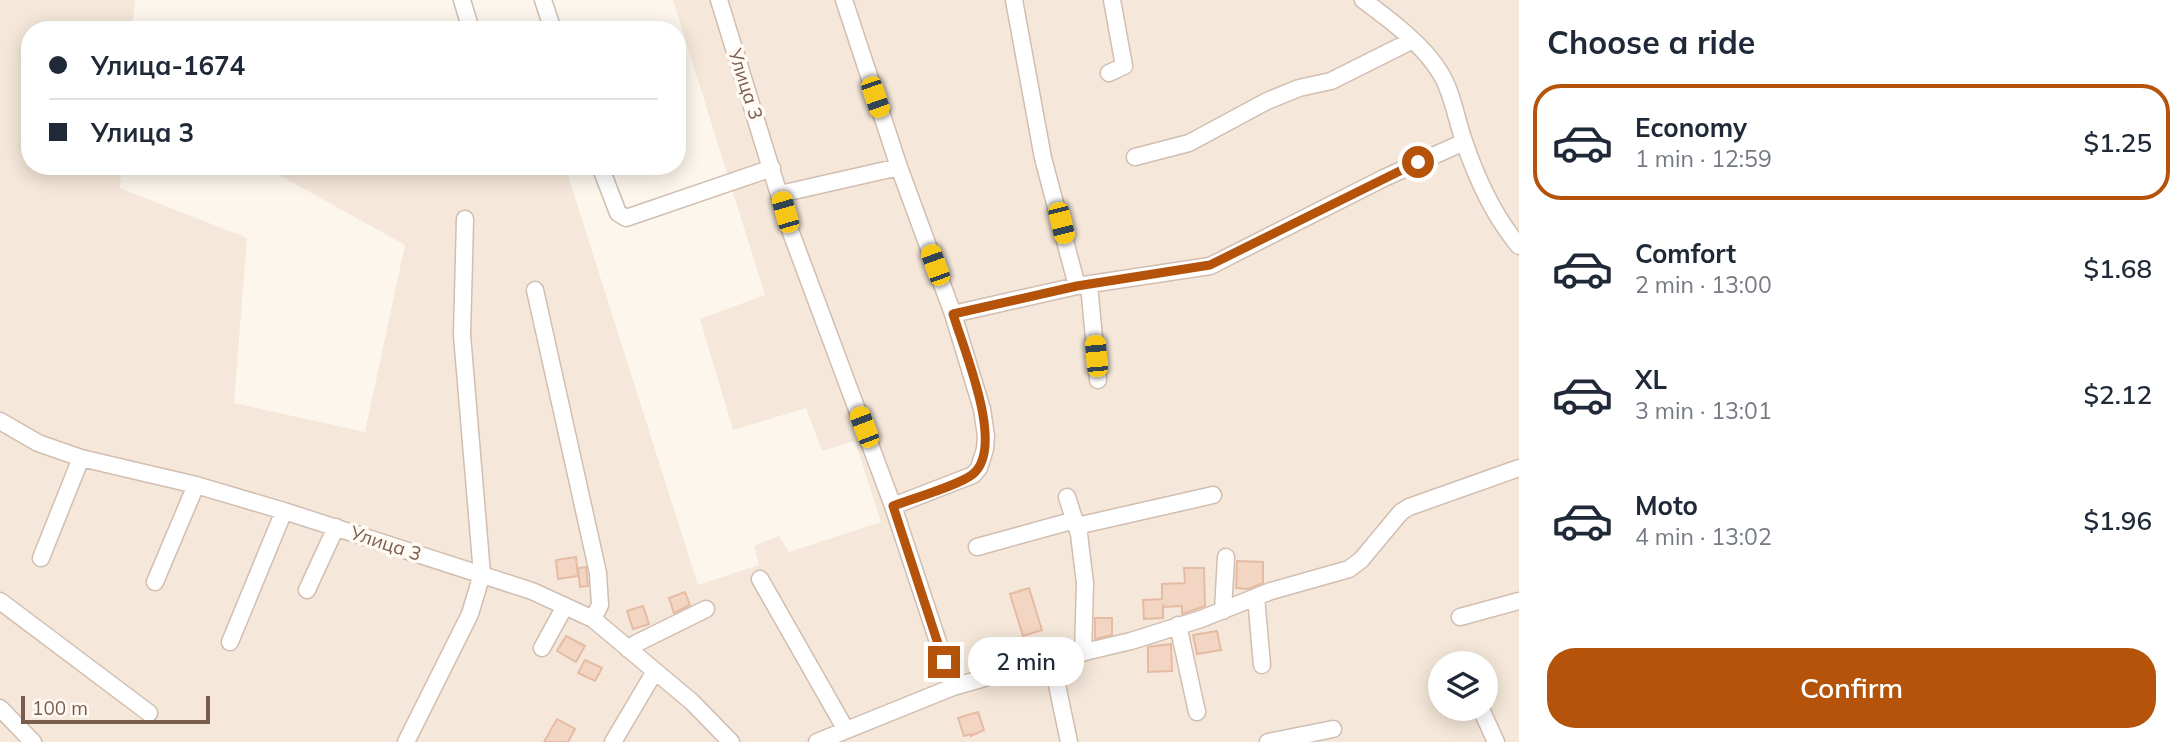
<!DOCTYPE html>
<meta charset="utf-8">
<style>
body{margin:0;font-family:Mulish,sans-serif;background:#f6f6f7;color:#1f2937;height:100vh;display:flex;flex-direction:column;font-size:26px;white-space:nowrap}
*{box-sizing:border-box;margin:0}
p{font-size:23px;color:#747a83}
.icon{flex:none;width:38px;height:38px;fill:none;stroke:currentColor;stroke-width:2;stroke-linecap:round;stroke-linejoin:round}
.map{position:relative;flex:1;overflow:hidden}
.details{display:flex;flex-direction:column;background:#fff;width:665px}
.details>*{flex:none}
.guide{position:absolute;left:21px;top:21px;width:665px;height:154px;border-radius:28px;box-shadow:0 4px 18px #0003;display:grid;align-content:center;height:154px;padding:0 28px;background:#fff}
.tools{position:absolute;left:1428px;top:651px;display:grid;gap:14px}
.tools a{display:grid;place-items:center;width:70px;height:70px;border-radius:50%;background:#fff;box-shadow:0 4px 18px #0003;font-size:35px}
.scale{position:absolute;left:21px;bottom:18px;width:189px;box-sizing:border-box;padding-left:7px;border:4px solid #7a5c4d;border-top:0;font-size:19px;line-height:24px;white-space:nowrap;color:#7a5c4d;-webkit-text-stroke:5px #fffaf3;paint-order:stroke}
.end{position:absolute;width:32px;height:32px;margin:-16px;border:9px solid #b45309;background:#fff;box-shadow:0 0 0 4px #fff}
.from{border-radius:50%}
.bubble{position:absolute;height:49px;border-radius:24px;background:#fff;box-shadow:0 4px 18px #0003;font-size:23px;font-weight:600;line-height:49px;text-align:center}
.car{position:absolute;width:21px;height:42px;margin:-21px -10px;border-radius:9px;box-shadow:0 0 5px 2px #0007;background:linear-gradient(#f5c518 24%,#345 0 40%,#f5c518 0 76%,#345 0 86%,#f5c518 0)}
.guide b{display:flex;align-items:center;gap:24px;height:66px;font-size:26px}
.guide b+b{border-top:2px solid #e0e1e3}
.guide i{width:18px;height:18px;background:#1f2937}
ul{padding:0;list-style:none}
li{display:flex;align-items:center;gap:21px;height:116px;margin:0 14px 10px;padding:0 14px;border:4px solid transparent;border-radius:28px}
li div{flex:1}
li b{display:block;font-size:26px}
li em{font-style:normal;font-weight:600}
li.active{border-color:#b45309}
li>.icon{width:63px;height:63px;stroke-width:1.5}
h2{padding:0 28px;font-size:32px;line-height:84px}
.action{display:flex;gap:14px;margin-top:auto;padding:14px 28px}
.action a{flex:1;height:80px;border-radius:28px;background:#b45309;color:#fff;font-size:28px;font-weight:600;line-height:80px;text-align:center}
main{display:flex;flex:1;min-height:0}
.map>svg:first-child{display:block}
</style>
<main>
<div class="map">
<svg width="1519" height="742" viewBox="0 0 1519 742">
<rect width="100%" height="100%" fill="#fdf6ec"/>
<path fill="#f5e8da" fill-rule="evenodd" d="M0 0H135L132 30H30V166H121L120 188 247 238 234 403 365 432 405 245 263 166H565L698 585 759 565 754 546 779 536 789 552 881 522 855 441 822 451 806 408 733 430 700 319 765 295 673 0H1519V742H0ZM1440 663H1486V709H1440Z"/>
<path fill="#f3d5c3" stroke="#e6bba3" stroke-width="2" d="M576 557 578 576 558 579 556 560Z
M1237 561 1263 562V583L1248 589 1236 588Z
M586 567 588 586 580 587 578 568Z
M1184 568H1204L1205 606 1182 614V606L1163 607V604V618L1144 619 1143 600 1162 599V584L1185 583Z
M1029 588 1042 630 1023 636 1010 594Z
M685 592 690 605 674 613 669 598Z
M643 606 649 624 633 629 627 611Z
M1095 618H1112V635L1095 639Z
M1217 631 1221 650 1197 654 1193 635Z
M566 636 585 646 576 662 557 651Z
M1171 644 1172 671 1148 672V647Z
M585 660 602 668 595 681 578 673Z
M978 712 984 730 971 736V734L964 736 958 718Z
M557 719 575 729 568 742H544Z"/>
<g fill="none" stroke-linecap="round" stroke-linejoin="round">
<g stroke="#d1beb0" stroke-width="19">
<path id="minor" d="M462 0 471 30
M543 0 553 30
M719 0 790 230 893 506 953 687
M844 0 899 167 953 314 982 409 986 436 985 449 979 468 973 475 893 506
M1014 0 1043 158 1077 286
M1363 0C1390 20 1424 45 1441 74 1453 94 1456 119 1464 141 1477 180 1493 215 1519 246
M1109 73 1124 66 1112 0
M1135 157 1189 143 1267 101 1299 88 1331 81 1411 41
M600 166 618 213 626 218 772 168
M780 194 899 167
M1089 285 1098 380
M535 290 598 573 600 605 593 619
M953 314 1077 286 1210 266 1384 178 1464 142
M0 421 38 443 81 458 196 485 284 511 532 591 593 619 692 702 731 742
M1067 497 1079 534 1085 583 1083 653
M1077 526 1213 495
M977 547 1075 520
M41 558 81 458
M760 579 846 730
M155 582 196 485
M307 590 336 527
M1256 597 1262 665
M0 601 149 713
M1223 611 1226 557
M1460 617 1519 601
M1178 625 1197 712
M230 642 284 511
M542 648 565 606
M628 649 637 643 706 609
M1052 661 1069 742
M0 708 33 742
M1481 709 1496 742
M406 742 470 614 482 574 462 335 465 219
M613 742 655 671
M817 742 953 687 1030 665 1131 641 1201 619 1271 591 1349 569 1361 560 1401 512 1409 507 1519 468
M1268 742 1333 729"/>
</g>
<use href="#minor" stroke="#fff" stroke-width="16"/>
</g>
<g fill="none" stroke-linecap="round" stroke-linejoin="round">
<path stroke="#b45309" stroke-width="9" d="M944 662 893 506C911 499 960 485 973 474 1006 447 963 348 953 314L1077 286 1210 265 1418 162"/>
</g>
<g text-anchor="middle" stroke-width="7" stroke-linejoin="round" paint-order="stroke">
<g font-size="19" fill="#7a5c4d" stroke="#fffaf3">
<text transform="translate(746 84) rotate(72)" y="7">Улица 3</text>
<text transform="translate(386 543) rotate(18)" y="7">Улица 3</text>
</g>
</g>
</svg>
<div class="tools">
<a><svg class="icon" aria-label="layers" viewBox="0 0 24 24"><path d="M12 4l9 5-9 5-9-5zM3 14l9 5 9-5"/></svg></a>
</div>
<div class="scale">100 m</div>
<i class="end from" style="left:1418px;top:162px"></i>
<i class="end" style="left:944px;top:662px"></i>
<div class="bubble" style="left:968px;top:637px;width:116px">2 min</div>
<i class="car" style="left:875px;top:97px;rotate:161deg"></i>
<i class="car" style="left:785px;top:212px;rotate:344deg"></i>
<i class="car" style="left:1061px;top:223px;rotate:166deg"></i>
<i class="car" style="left:935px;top:265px;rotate:340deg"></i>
<i class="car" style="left:1096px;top:356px;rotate:355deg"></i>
<i class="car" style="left:864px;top:427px;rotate:339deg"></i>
<div class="guide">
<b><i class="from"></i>Улица-1674</b>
<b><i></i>Улица 3</b>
</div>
</div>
<section class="details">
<h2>Choose a ride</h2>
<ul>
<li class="active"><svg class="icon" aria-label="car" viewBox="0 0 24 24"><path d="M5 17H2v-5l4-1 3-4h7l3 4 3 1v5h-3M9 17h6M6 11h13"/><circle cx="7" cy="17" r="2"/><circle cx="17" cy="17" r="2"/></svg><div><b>Economy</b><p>1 min · 12:59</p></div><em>$1.25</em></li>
<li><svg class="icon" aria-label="car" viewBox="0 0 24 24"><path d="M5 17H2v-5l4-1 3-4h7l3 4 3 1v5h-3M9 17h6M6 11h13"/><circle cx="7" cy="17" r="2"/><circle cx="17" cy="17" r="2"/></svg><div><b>Comfort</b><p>2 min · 13:00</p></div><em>$1.68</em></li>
<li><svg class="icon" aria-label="car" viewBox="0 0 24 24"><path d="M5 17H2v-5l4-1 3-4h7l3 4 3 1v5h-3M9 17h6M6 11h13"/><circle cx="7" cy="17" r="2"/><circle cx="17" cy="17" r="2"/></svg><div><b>XL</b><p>3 min · 13:01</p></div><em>$2.12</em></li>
<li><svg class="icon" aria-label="car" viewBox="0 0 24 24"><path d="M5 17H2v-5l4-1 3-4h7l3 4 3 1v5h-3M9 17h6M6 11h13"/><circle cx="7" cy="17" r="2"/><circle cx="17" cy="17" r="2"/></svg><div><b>Moto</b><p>4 min · 13:02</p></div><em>$1.96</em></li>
</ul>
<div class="action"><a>Confirm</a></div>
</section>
</main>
